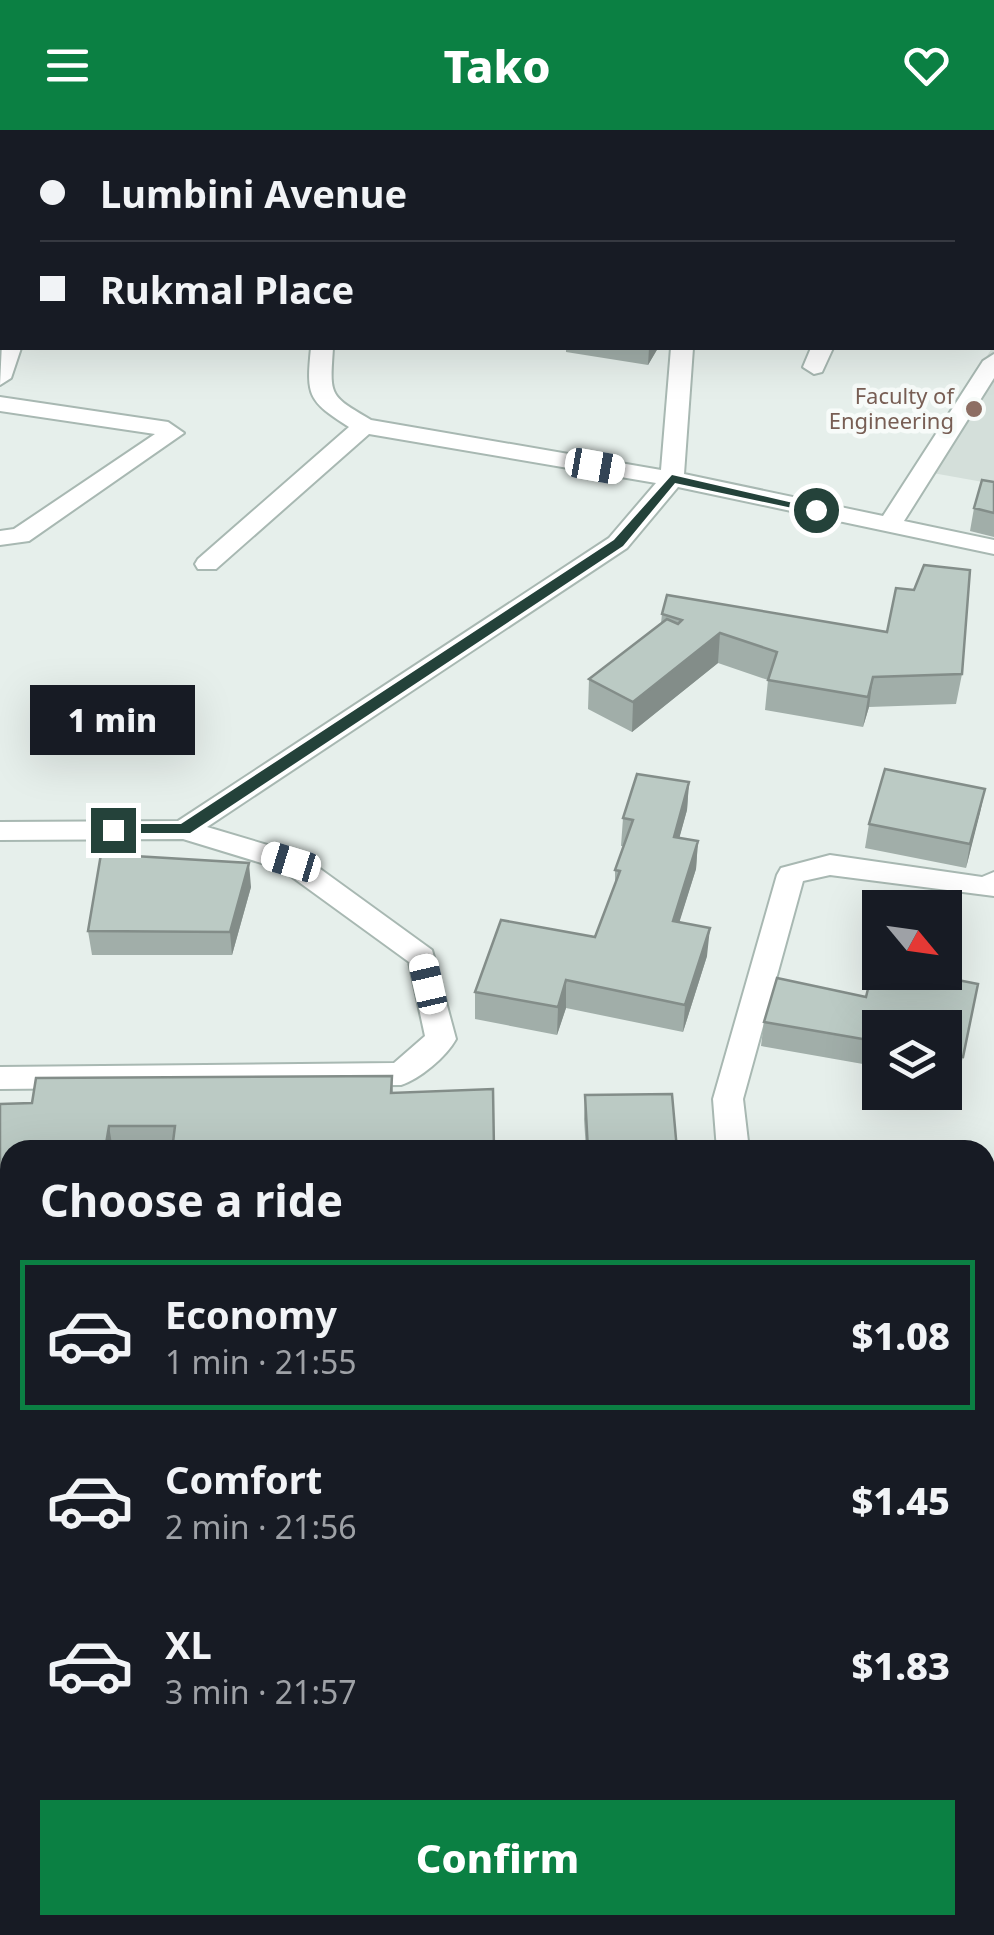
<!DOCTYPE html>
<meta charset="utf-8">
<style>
body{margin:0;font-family:"Noto Sans",sans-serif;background:#20242c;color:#f1f3f6;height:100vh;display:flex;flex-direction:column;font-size:38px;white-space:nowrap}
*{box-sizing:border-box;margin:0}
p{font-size:32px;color:#9ea1a6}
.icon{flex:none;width:55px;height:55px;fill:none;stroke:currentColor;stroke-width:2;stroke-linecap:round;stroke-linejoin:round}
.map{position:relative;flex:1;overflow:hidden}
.drawer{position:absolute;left:0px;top:1010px;width:995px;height:795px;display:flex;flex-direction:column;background:#171b24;border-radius:30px 30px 0 0;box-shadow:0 10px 40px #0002}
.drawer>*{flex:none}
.top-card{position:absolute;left:0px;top:0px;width:995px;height:220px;box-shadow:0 10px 40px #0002;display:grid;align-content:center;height:220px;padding:0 40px;background:#171b24}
.needle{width:65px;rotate:119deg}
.tools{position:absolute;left:862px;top:760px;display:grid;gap:20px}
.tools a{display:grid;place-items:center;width:100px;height:100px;border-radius:0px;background:#171b24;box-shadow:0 10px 40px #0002;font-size:50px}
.end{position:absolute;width:45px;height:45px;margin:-22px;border:12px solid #24423a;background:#fff;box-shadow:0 0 0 5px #fff}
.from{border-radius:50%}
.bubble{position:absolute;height:70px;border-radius:0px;background:#171b24;box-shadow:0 10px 40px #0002;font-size:32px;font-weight:800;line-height:70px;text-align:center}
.car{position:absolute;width:30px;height:60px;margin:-30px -15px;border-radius:12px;box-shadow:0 0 8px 2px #0007;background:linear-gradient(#fff 24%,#345 0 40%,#fff 0 76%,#345 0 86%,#fff 0)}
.top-card b{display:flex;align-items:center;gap:35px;height:95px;font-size:38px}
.top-card b+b{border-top:2px solid #363941}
.top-card i{width:25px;height:25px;background:#f1f3f6}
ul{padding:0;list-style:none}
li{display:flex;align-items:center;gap:30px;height:150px;margin:0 20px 15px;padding:0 20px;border:5px solid transparent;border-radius:0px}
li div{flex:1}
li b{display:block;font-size:38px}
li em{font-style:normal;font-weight:800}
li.selected{border-color:#0b8043}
li>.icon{width:90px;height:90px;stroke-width:1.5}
h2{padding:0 40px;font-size:45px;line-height:120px}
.action{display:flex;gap:20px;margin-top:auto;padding:20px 40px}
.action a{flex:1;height:115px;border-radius:0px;background:#0b8043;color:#fff;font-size:40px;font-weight:800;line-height:115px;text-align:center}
header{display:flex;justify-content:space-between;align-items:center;height:130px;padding:0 40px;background:#0b8043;color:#fff;font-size:45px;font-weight:800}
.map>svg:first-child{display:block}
</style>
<header><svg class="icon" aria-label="menu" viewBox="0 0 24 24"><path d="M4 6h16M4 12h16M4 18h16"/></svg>Tako<svg class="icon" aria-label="heart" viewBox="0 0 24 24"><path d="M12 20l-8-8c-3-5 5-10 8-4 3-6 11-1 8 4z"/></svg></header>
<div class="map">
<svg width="994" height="1805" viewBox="0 0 994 1805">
<rect width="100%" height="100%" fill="#e6efeb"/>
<path fill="#d4dfda" d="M994 211V354L916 340 992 218Z"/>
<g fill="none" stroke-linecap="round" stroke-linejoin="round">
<g stroke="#a8b8b2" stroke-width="4">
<path id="minor" d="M994 62V77H992V62Z
M0 96H2V109H0Z
M2 213V218H21L11 248 0 255Z
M311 218H333C330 266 328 265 371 290L661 340 671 218H693L684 344 883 386 983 231 994 224V248L904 391 994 410V424L678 357 627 418 207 697 301 725 432 820 456 909C446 927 420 949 401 955L0 959V937L394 933 425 906 409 832 281 739 183 709 0 710V692L178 691 609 408 656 353 369 304 216 439H198L195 434 198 429 349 297C308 271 306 266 311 218Z
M811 218H833L822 242 814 244 803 237Z
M0 267 168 292 184 303 29 411 0 415V401L14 399 155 304 0 281Z
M830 725 982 747 994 742V766L830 745 803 751 743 969 749 1020H717L713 969 777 745 781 738Z
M0 1225H10V1253H0Z
M0 1597H10V1633H0Z
M789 1795H829L830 1805H790Z"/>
</g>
<use href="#minor" fill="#fff" fill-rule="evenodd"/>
</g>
<path fill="#a1aea9" d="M566 218H658L648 235 566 222Z
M994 352V407L970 401 974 378Z
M662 484 962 544 956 574 869 577 863 597 765 580 768 550 718 533 632 602 588 579 589 549 661 493Z
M689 652 687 680 679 708 698 711 696 739 679 792 707 826 683 902 566 878 557 905 475 889V862L595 807 615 756V740L624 716H621L623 688Z
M985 659 966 738 865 718 869 694Z
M251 757 232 825H92L88 801Z
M978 854 958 950 945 948V898H880V937L761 916 764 892 866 867Z
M392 946 393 963 494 1020H10V1173H0V974L32 973Z
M585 965 677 1020H586L584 989Z
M994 1029V1072L989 1048Z
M985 1093H994V1405H985Z
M0 1295H10V1369L0 1368Z
M0 1404H10V1540H0Z
M380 1795H487L482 1805H450Z
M909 1795H985L994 1805H910Z"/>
<path fill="#838d89" d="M649 218H658L648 235Z
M720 503 718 533 632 602 633 572Z
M873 547 869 577 863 597 868 567Z
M689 652 687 680 672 735 674 707Z
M985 659 980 683 966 738 970 714Z
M698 711 696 739 671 819 673 791Z
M249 733 251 757 232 825 230 802Z
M710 798 707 826 683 902 685 875Z
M566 850V878L557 905 558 877Z
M109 996 113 1020H105Z
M49 1795H57L56 1805H48Z
M284 1795H290L288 1805H282Z
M480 1795H487L482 1805H480Z"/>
<path fill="#bbcac4" stroke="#838d89" stroke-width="2.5" d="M982 350 994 352V383L974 378Z
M924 435 970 440 962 544 873 547 868 567 768 550 777 522 720 503 633 572 589 549 667 489 678 494 682 490 662 484 667 465 887 502 896 458 914 460Z
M885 639 985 659 970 714 869 694Z
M637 644 689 652 674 707 698 711 673 791 710 798 685 875 566 850 558 877 475 862 501 790 595 807 620 741 615 740 633 690 623 688Z
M101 724 249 733 230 802 88 801Z
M874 834 880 836V842H917L978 854 963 927 945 924V898H880V912L764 892 777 848 866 867Z
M392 946 391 963 493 959 494 1020H172L175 996H109L105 1020H10V1144H0V974L32 973 36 948Z
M672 964 677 1020H588L585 965Z
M985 1093H994V1250H990L994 1269V1375H985Z
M0 1295H10V1347L0 1346Z
M0 1404H10V1515H0Z
M985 1566H994V1805H921L920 1795H985Z
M10 1648V1795H49L48 1805H0V1649Z
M172 1795H284L282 1805H171Z
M530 1795H773L774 1805H531Z"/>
<path fill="#24423a" d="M672 345 823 380 816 383 675 353 623 416 190 703H108L106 700 113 694H181L614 410Z"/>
<circle fill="#8d6e63" stroke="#f7fbf9" stroke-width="4" cx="974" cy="279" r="10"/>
<g text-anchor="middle" stroke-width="9" stroke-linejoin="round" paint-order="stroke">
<g font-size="22" fill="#785e54" stroke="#f7fbf9" text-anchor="end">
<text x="954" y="274">Faculty of<tspan x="954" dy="25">Engineering</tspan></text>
</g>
</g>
</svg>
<div class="tools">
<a><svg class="needle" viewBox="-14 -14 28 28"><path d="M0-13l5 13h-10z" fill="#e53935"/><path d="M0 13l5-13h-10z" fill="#9ea1a6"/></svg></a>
<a><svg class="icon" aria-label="layers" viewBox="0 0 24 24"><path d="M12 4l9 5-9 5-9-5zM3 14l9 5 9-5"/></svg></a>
</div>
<i class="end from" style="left:816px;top:380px"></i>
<i class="end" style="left:113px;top:700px"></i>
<div class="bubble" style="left:30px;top:555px;width:165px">1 min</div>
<i class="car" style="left:595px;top:336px;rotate:100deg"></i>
<i class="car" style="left:291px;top:732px;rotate:287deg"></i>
<i class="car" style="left:428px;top:854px;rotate:347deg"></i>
<div class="top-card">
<b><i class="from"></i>Lumbini Avenue</b>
<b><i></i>Rukmal Place</b>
</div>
<section class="drawer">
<h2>Choose a ride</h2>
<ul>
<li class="selected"><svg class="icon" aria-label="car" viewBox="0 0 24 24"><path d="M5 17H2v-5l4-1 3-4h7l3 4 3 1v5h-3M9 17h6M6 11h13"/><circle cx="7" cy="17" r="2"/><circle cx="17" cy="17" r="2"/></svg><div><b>Economy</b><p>1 min · 21:55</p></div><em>$1.08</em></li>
<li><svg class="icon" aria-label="car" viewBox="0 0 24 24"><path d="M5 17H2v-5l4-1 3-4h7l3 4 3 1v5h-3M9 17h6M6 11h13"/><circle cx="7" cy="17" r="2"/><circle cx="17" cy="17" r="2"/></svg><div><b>Comfort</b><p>2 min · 21:56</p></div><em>$1.45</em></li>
<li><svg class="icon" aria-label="car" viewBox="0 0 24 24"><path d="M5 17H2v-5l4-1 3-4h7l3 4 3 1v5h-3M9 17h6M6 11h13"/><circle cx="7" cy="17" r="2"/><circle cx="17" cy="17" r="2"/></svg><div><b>XL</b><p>3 min · 21:57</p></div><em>$1.83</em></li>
</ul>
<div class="action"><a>Confirm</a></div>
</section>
</div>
